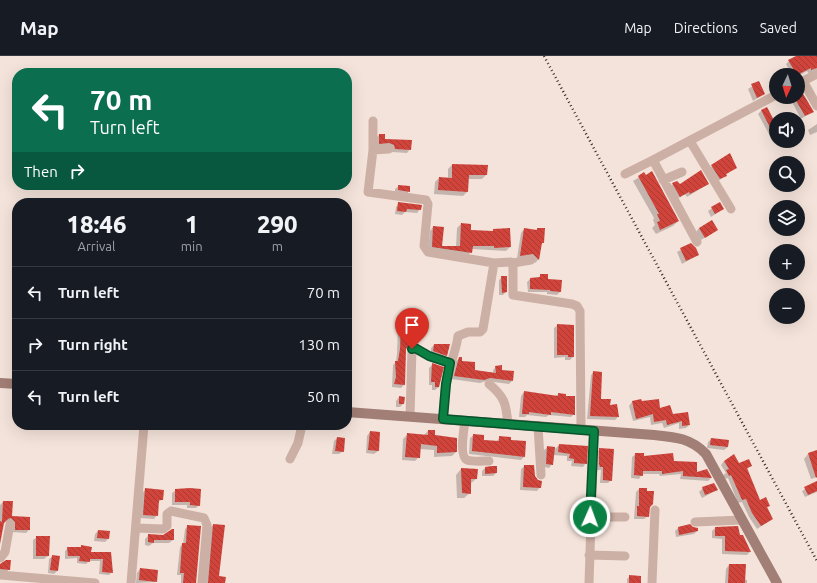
<!DOCTYPE html>
<meta charset="utf-8">
<style>
body{margin:0;font-family:Ubuntu,sans-serif;background:#20242c;color:#f1f3f6;height:100vh;display:flex;flex-direction:column;font-size:15px;white-space:nowrap}
*{box-sizing:border-box;margin:0}
p{font-size:13px;color:#9ea1a6}
.icon{flex:none;width:22px;height:22px;fill:none;stroke:currentColor;stroke-width:2;stroke-linecap:round;stroke-linejoin:round}
.map{position:relative;flex:1;overflow:hidden}
.details{position:absolute;left:12px;top:142px;width:340px;height:232px;display:flex;flex-direction:column;background:#171b24;border-radius:16px;box-shadow:0 4px 16px #0002}
.details>*{flex:none}
.top-card{position:absolute;left:12px;top:12px;width:340px;height:122px;border-radius:16px;box-shadow:0 4px 16px #0002;background:#0b6e4f;color:#fff;overflow:hidden}
.needle{width:26px;rotate:184deg}
.tools{position:absolute;left:769px;top:12px;display:grid;gap:8px}
.tools a{display:grid;place-items:center;width:36px;height:36px;border-radius:50%;background:#171b24;box-shadow:0 4px 16px #0002;font-size:20px}
.pin{position:absolute;display:grid;place-items:center;width:34px;height:34px;color:#fff;margin:-41px -17px;border-radius:50% 50% 50% 0;rotate:-45deg;box-shadow:0 0 4px #0007}
.pin .icon{rotate:45deg}
.me{position:absolute;width:44px;margin:-22px;rotate:2deg;stroke-linejoin:round;filter:drop-shadow(0 0 3px #0008)}
.turn{display:flex;align-items:center;gap:14px;height:84px;padding:0 12px;font-size:18px}
.turn .icon{width:52px;height:52px;stroke-width:2.5}
.turn b{display:block;font-size:28px;line-height:34px}
.then{display:flex;align-items:center;height:38px;padding:0 12px;background:#0003;gap:8px;font-size:15px}
.eta{display:flex;justify-content:space-evenly;align-items:center;height:68px;text-align:center}
.eta b{font-size:24px;font-weight:800;line-height:28px}
ul{padding:0;list-style:none}
li{display:flex;align-items:center;gap:12px;height:52px;padding:0 12px;border-top:1px solid #363941}
li div{flex:1}
li b{display:block;font-size:15px}
li em{font-style:normal}
header{display:flex;align-items:center;gap:24px;box-sizing:border-box;height:56px;padding:0 20px;background:#171b24;border-bottom:1px solid #363941}
header strong{font-size:19px}
nav{display:flex;gap:22px;margin-inline-start:auto;font-size:14px}
.map>svg:first-child{display:block}
.shadow{fill:#0003}
.building{fill:url(#building-back-hatch)}
.lines{fill:none;stroke-linecap:round;stroke-linejoin:round}
.street{stroke:#cdb0a5;stroke-width:9}
.secondary{stroke:#a17e76;stroke-width:10}
.rail{stroke:#382927;stroke-width:2.5;stroke-dasharray:1 3;stroke-linecap:butt}
.route-casing{stroke:#07532c;stroke-width:10}
.route{stroke:#0b8043;stroke-width:7}
</style>
<header>
<strong>Map</strong>
<nav><a>Map</a><a>Directions</a><a>Saved</a></nav>
</header>
<div class="map">
<svg width="817" height="527" viewBox="0 0 817 527">
<defs>
<pattern id="building-back-hatch" width="6" height="6" patternUnits="userSpaceOnUse"><rect width="6" height="6" fill="#d0443c"/><path d="M-1 5l2 2M0 0l6 6M5-1l2 2" fill="none" stroke="#aa3932"/></pattern>
</defs>
<rect width="100%" height="100%" fill="#f4e3da"/>
<path class="shadow" d="M803,0H817V16L808,17L807,15L798,20L792,19L786,8L789,5Z
M759,26L764,38L753,45L748,33Z
M798,39L813,55L801,63L791,44Z
M762,54L776,71V76L770,80L758,58Z
M817,68V76L810,79L808,74Z
M379,79L384,84L410,93L407,97L392,96L376,90V82Z
M452,109L486,119L482,123H468L467,136L463,140L434,138L435,126L439,122L448,123V113Z
M712,110L736,111L717,126L709,113Z
M644,118L678,165L673,170L656,178L652,172L655,169L653,164L654,162L633,125Z
M673,128L679,130L708,128L687,141L685,138L677,143L669,131Z
M399,130L409,135L406,139L395,137V133Z
M399,147L420,153L417,157L405,156L402,159L395,158L396,151Z
M719,147L723,153L711,161L708,155Z
M461,168L470,175L492,176L509,173L510,191L506,195L472,193L468,200L428,194L430,175L433,171L441,191H456L457,172Z
M699,172L717,174L701,184L696,176Z
M524,173L535,175L537,173L543,186L540,189L538,204L535,207L529,201L517,202L521,177Z
M691,188L698,199L682,208L677,196Z
M541,219L547,224L560,236L557,239L547,238V236H528L527,226L530,223L538,222Z
M502,221L506,236L503,239H499V224Z
M401,268L405,292L404,329L401,332L392,331L393,309L396,306L397,297L398,271Z
M558,269L573,301L570,304H565V301L554,302V272Z
M434,289L446,299L443,302L431,298V292Z
M460,302L461,306L474,315L493,317V314L496,311L512,325L509,328L486,325L480,327L451,323L456,305Z
M432,309L439,331L435,334H432V329H429V312Z
M594,316L600,344L609,350L618,361L615,364L587,363L591,319Z
M524,336L556,340L558,338L574,358L571,361L549,359L546,361L527,359L525,361H519L521,340Z
M399,341L403,348L400,351H396V345Z
M640,344L672,359L689,369L686,372L679,373V367L664,372L662,367L651,369L650,361L633,365L629,350L632,346Z
M428,375L456,396L452,400L434,401V394L420,393L419,401L415,405L402,404L403,383L407,379H424Z
M370,376L378,395L374,398L366,397L367,380Z
M474,379L482,385L496,386L500,381L510,385L524,401L521,404L469,398L470,382Z
M337,382L343,395L339,398H332L334,385Z
M711,383L728,391L724,394L707,392L708,386Z
M559,389L586,407L583,411L571,410L572,405H567V400L553,399L552,408L549,412L544,411V394L548,391L554,394Z
M600,393L611,424L608,427H600L601,414H597L596,412L597,396Z
M817,395V421L811,423L804,403L808,398Z
M636,398L673,406L696,418L711,422L708,425L680,423L681,418L660,420L659,418H642L639,423L631,422L632,401Z
M724,405L751,410L747,413L759,445L769,450L766,452L772,463L768,466L757,473L749,461L742,446L738,447L728,422L725,423L723,419L726,417L721,409Z
M525,410L540,431L537,435L520,434L521,413Z
M485,412L496,417L493,420H482V415Z
M461,413L476,423L470,428V437L464,442H457L456,419Z
M817,426V436L805,441L802,435Z
M703,432L717,434L702,442L699,436Z
M639,433L649,451L648,460L644,463H634L636,436Z
M145,434L162,443L158,447L157,459L154,463L140,462L142,437Z
M176,434L199,449L196,452H187V449H172V437Z
M3,446L11,461L29,474L26,477L12,476L11,467L4,465L0,485V449Z
M213,469L218,521L224,527H204L209,473Z
M188,470L195,527H181V519H177L180,491L183,488L185,473Z
M678,472L697,475L694,478L676,481L675,475Z
M715,472L750,496L747,499L722,498V483L712,482V475Z
M98,475L108,483L105,486L94,485L95,478Z
M149,479L173,484L169,487H153L149,490L145,489V483Z
M37,481H48V500L44,503H33V484Z
M81,491L90,497H110L112,516L109,519L99,518L100,505H89L86,508L77,507V502L65,503V495L68,492Z
M53,500L57,515L54,518L48,517L49,503Z
M0,509L9,513L6,517L0,516Z
M729,509L744,524H747V527H725L726,513Z
M140,513L156,526L136,527L137,517Z
M630,520L640,527H627V523Z"/>
<path class="building" d="M796,0H817V12L811,14V12L797,19L788,4Z
M759,25L765,38L757,42L751,28Z
M802,36L814,56L805,60L794,41H798V38Z
M767,51L776,68V83L761,54Z
M379,78H385V83L412,84L411,94L395,93L394,89L389,87L379,88Z
M730,97L737,112L726,118L727,120L720,123L711,109Z
M452,108L488,109L487,119H469L468,136L438,134L439,121L452,122Z
M701,114L709,128L690,138L689,136L680,141L672,127L677,125L680,128Z
M652,115L679,165L660,174L657,166L660,165L657,158H659L638,120L644,116L646,119Z
M398,129L410,130V136L398,134Z
M398,146L422,149L421,154L407,153L406,156L397,155Z
M720,146L724,153L715,158L711,151Z
M712,164L718,174L705,182L699,172Z
M461,167L471,168V174L493,175V173L510,172L511,191L494,192V190H473L472,197L432,191L433,170L444,171L442,190H460Z
M524,172L537,174V172H545L544,187H542L539,204L533,198L520,200Z
M691,187L696,192L699,199L686,205L680,192Z
M540,218H548V223L562,224L561,236L550,235V234L530,233V222L540,221Z
M501,220H507V236L502,237Z
M401,267L411,268L410,288L406,293L405,329L394,328L396,321L395,305H398L400,293Z
M557,268L574,269V301H568V299H557Z
M434,288H450L447,300L433,295Z
M459,301H462V305L475,306V314L496,317L495,310L502,309V314L514,315L513,325L490,322L484,324L454,320Z
M432,307L444,311L439,331H435V326H431Z
M593,315L602,316L601,343H611L610,349L617,348L619,361L590,360Z
M524,335L558,340V337L566,338V340H575V359L551,356V359L529,356V358H522Z
M399,340L405,341L404,348H399Z
M641,343L642,345L659,343L660,352L670,349L673,358L688,356L690,369L682,370V365L667,369L666,364L654,366L653,358L636,363L632,345Z
M428,374H435V379L457,382V396L437,397V390L421,388L420,402L405,401L407,377L428,379Z
M370,375L380,376L379,395L368,394Z
M473,378L484,379V384L499,385V380L511,381V384L526,385L525,401L472,395Z
M337,381L345,382L344,396L335,395Z
M711,382L729,384L728,391L710,389Z
M559,388L588,390L587,408L574,407V403L569,402L570,398L558,396Z
M547,390L555,391L553,409L546,408Z
M599,392L614,393L612,425L603,424V411H600L599,408Z
M817,394V421L816,422L808,397Z
M635,397H644V400L673,397L674,405L697,406V416L707,413L712,422L683,420V415L662,418V415H643V420L634,419Z
M734,398L739,407L749,403L752,410L747,412L760,444L766,441L770,450L767,451L773,463L761,470L752,457L746,443L742,444L731,419L729,420L726,414L729,413L724,405Z
M524,409H534L535,420L538,424L542,425L541,432L523,431Z
M492,410H497V417L485,418V411Z
M461,412L478,413L477,423H471V438L462,437Z
M817,425V435L808,439L804,431Z
M714,427L718,434L705,439L702,431Z
M145,432L164,434L163,444H159L158,460L143,459Z
M190,432L201,433L200,450L190,449V446H175V433Z
M639,432H647V435H654L653,448L650,451L649,461L637,460V450H639Z
M3,445H13L12,460L30,461V474H15V466L11,462L8,463L4,467L0,488V465L2,466Z
M213,468L225,469L219,520L226,521L225,527H208Z
M690,468L693,471L698,472V475L679,479L678,471Z
M187,469L201,470L196,527H183L184,517H180L182,487H186Z
M738,470L740,479H743L751,496L725,495V480H715V471Z
M172,473H174V484H154V487L148,486V478L163,479Z
M98,474L110,475L109,483L97,482Z
M36,480H50L49,500H36Z
M81,489L92,491L91,496H111L113,517L102,516L103,503H90V506L79,505L80,500H68L67,491H81Z
M52,499L60,500L58,515L50,514Z
M6,504H11L10,514L0,513V508Z
M729,508H746L745,527H728Z
M140,512L158,514L157,526L139,524Z
M629,519L641,520V527H629Z"/>
<g class="lines">
<path class="street" d="M803,25L817,50
M799,27L817,18
M373,65V94L368,136L426,144L428,148L424,190L428,196L494,207L511,206L513,210V239L572,248L577,250L580,255L581,373
M690,85L731,153
M373,94L389,93
M625,118L653,104
M663,124L682,116
M697,186L653,104L776,39
M513,207L531,204
M489,328C505,341 506,348 508,368
M410,360L412,293L415,292L429,300L450,307
M443,363C444,351 444,340 446,328C448,311 456,297 458,280L468,276H480L483,273L494,207
M465,365C464,373 459,400 467,404C473,406 483,405 489,405
M538,370L541,419
M290,403L298,387L302,369
M591,461H625
M695,466L742,464
M136,472L163,473L167,470V458L171,455L204,462L207,469L202,527
M589,499L625,500
M0,502L5,496L10,468
M0,519L95,527
M131,527L144,369
M589,527L594,375
M652,527L655,454"/>
<path class="secondary" d="M0,327L17,328
M347,356L654,379C675,381 691,382 706,398L777,527"/>
<path class="rail" d="M544,0L817,505"/>
</g>
<g class="lines">
<defs>
<path id="route" d="M412,293L415,292L429,300L450,307L446,328L443,363L594,375L590,461"/>
</defs>
<use href="#route" class="route-casing"/>
<use href="#route" class="route"/>
</g>
</svg>
<div class="tools">
<a><svg class="needle" viewBox="-14 -14 28 28"><path d="M0-13l5 13h-10z" fill="#e53935"/><path d="M0 13l5-13h-10z" fill="#9ea1a6"/></svg></a>
<a><svg class="icon" aria-label="sound" viewBox="0 0 24 24"><path d="M4 9h4l5-4v14l-5-4H4zM17 9q2 3 0 6"/></svg></a>
<a><svg class="icon" aria-label="search" viewBox="0 0 24 24"><circle cx="10" cy="10" r="6"/><path d="M15 15l6 6"/></svg></a>
<a><svg class="icon" aria-label="layers" viewBox="0 0 24 24"><path d="M12 4l9 5-9 5-9-5zM3 14l9 5 9-5"/></svg></a>
<a>+</a>
<a>−</a>
</div>
<div class="pin" style="left:412px;top:293px;background:#d93025"><svg class="icon" aria-label="arrive" viewBox="0 0 24 24"><path d="M6 21V4h12l-3 4 3 4H6"/></svg></div>
<svg class="me" style="left:590px;top:461px" viewBox="-20 -20 40 40"><circle r="17" fill="#0b8043" stroke="#fff" stroke-width="3"/><path d="M0-11L8 9 0 5-8 9z" fill="#fff"/></svg>
<div class="top-card">
<div class="turn"><svg class="icon" aria-label="left" viewBox="0 0 24 24"><path d="M17 20v-9H6M10 6l-5 5 5 5"/></svg><div><b>70 m</b>Turn left</div></div>
<div class="then">Then<svg class="icon" aria-label="right" viewBox="0 0 24 24"><path d="M7 20v-9h11M14 6l5 5-5 5"/></svg></div>
</div>
<section class="details">
<div class="eta">
<div><b>18:46</b><p>Arrival</p></div>
<div><b>1</b><p>min</p></div>
<div><b>290</b><p>m</p></div>
</div>
<ul>
<li><svg class="icon" aria-label="left" viewBox="0 0 24 24"><path d="M17 20v-9H6M10 6l-5 5 5 5"/></svg><div><b>Turn left</b></div><em>70 m</em></li>
<li><svg class="icon" aria-label="right" viewBox="0 0 24 24"><path d="M7 20v-9h11M14 6l5 5-5 5"/></svg><div><b>Turn right</b></div><em>130 m</em></li>
<li><svg class="icon" aria-label="left" viewBox="0 0 24 24"><path d="M17 20v-9H6M10 6l-5 5 5 5"/></svg><div><b>Turn left</b></div><em>50 m</em></li>
</ul>
</section>
</div>
